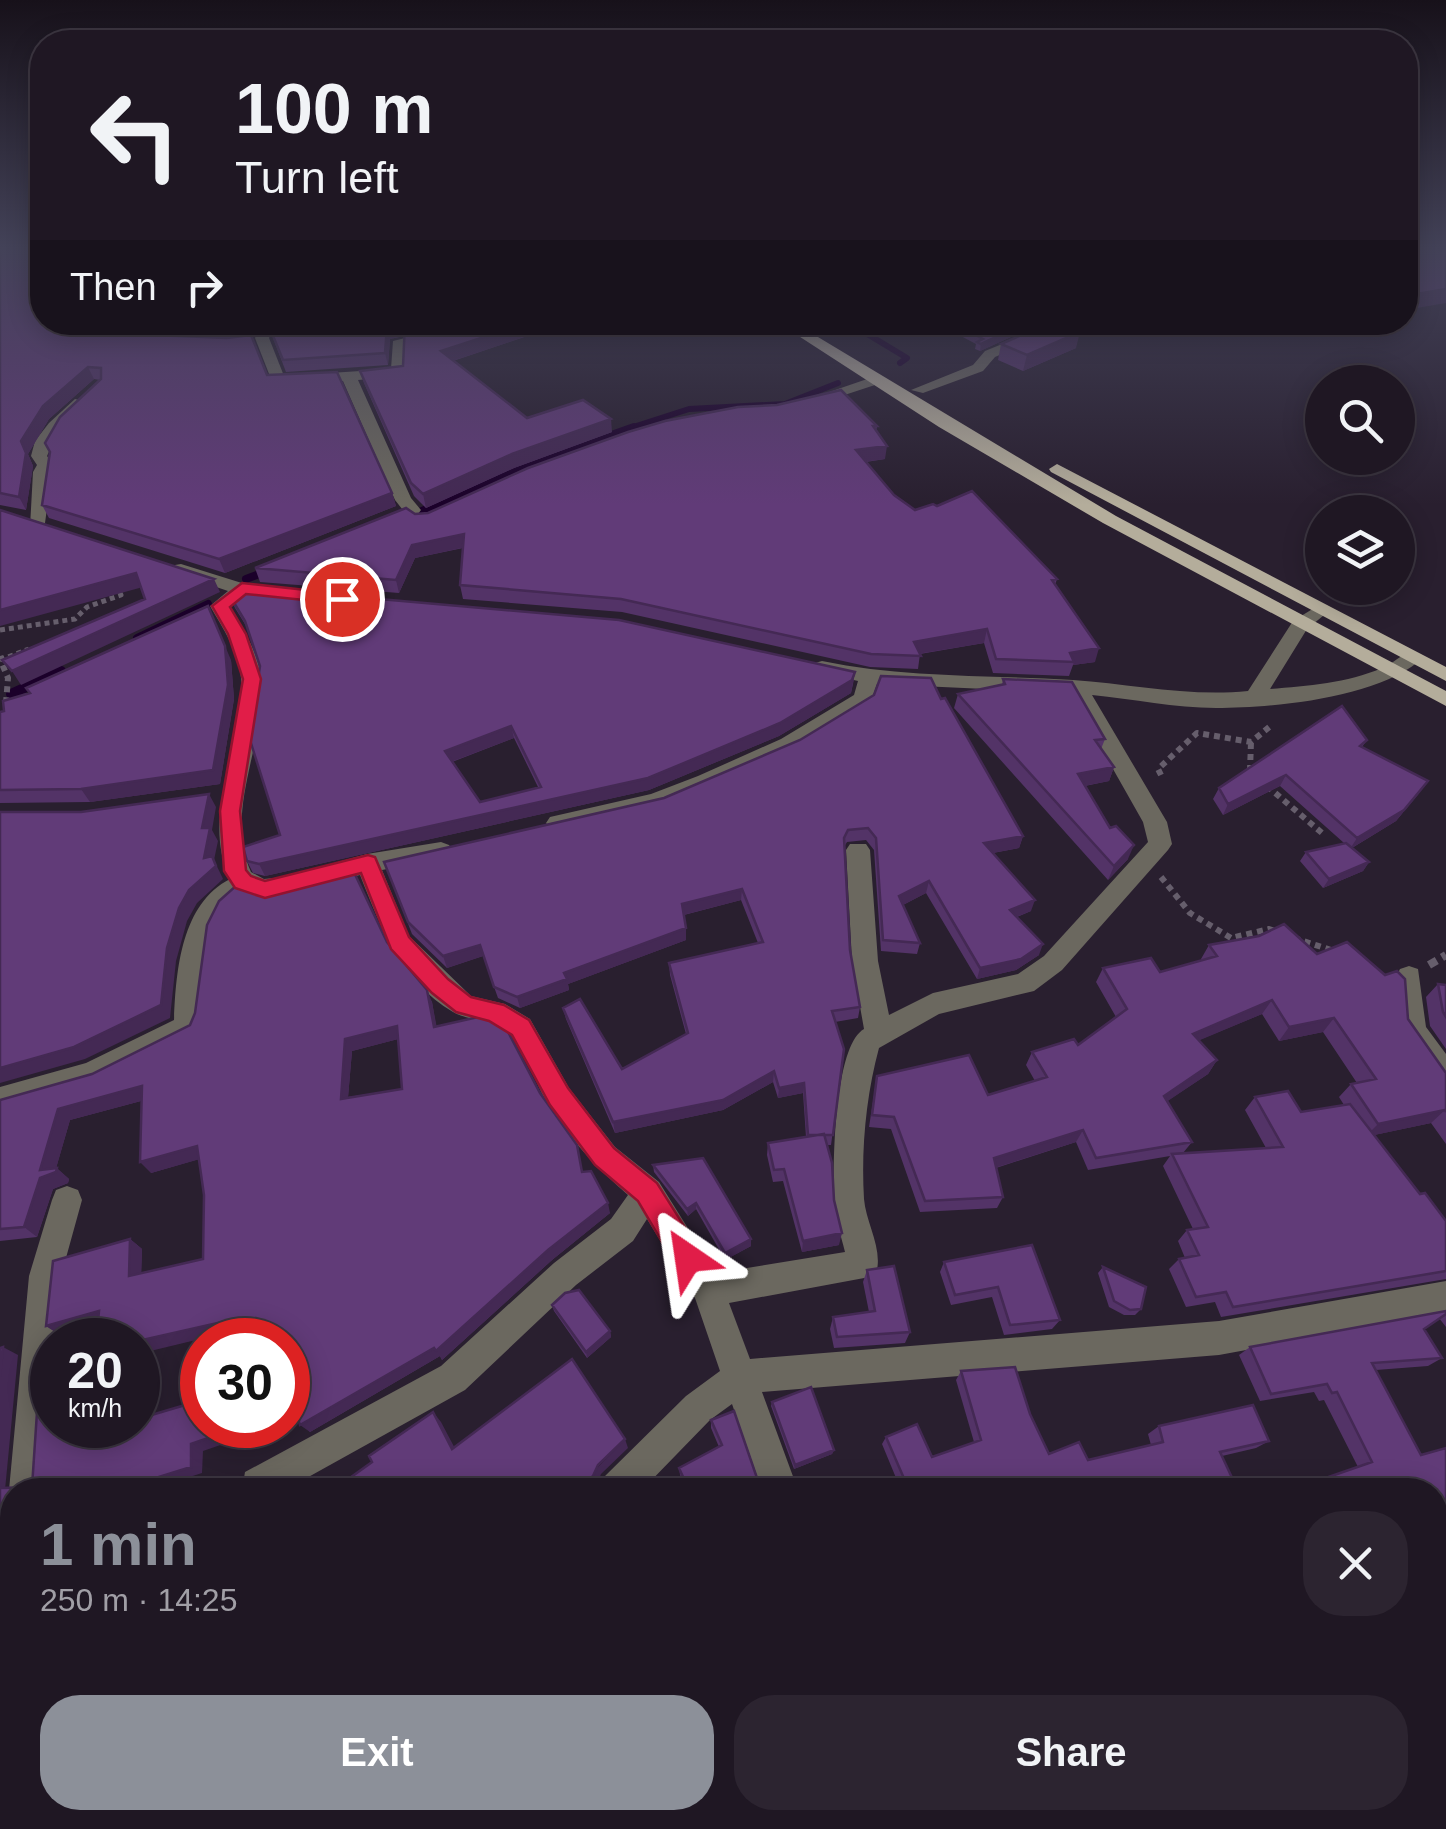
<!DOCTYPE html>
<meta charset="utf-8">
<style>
body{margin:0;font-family:Helvetica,sans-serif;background:#2c2430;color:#f1f3f6;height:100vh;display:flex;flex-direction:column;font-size:38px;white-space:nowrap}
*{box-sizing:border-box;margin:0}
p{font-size:32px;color:#a19fa6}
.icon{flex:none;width:55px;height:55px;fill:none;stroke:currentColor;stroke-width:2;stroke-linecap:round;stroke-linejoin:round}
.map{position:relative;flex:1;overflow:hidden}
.sheet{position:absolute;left:0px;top:1478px;width:1448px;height:352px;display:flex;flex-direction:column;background:#1f1723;border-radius:40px 40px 0 0;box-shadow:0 5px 25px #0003,0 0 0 2px #3c3641}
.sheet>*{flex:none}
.banner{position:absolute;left:30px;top:30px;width:1388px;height:305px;border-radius:40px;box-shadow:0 5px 25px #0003,0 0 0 2px #3c3641;background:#1f1723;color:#f1f3f6;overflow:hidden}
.controls{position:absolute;left:1305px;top:365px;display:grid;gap:20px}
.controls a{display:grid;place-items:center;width:110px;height:110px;border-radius:50%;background:#1f1723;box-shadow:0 5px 25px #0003,0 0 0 2px #3c3641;font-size:50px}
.speed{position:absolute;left:30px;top:1318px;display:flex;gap:20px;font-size:50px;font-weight:700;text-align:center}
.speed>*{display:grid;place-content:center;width:130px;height:130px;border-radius:50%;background:#1f1723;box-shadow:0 5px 25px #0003,0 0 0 2px #3c3641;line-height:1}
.speed small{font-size:25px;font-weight:400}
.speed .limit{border:15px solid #d22;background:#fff;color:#111}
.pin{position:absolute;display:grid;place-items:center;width:85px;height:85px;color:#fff;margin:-42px;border:5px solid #fff;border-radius:50%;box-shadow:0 2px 10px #0007}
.me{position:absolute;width:110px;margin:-55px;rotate:328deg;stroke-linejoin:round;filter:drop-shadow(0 0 8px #0008)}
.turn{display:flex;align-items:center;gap:35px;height:210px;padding:0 40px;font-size:45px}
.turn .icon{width:130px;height:130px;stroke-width:2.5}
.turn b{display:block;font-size:70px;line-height:85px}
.then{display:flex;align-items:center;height:95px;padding:0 40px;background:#0003;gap:20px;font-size:38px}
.round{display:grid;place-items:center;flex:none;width:105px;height:105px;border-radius:40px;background:#2c2430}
.headline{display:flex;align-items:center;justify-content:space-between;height:170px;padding:0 40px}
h1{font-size:60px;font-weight:800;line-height:75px;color:#8c9099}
.button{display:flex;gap:20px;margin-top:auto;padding:20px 40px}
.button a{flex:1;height:115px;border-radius:40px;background:#8c9099;color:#fff;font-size:40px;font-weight:800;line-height:115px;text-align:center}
.button a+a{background:#2c2430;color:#f1f3f6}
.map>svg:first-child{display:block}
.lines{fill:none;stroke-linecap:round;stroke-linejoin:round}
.stream-far2{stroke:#1b002a;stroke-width:6}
.stream-far1{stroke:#1b002a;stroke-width:8}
.stream{stroke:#1b002a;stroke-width:10}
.path-far2{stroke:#665e6c;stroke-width:5;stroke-dasharray:5 4;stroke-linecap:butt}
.path-far1{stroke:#665e6c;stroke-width:6;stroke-dasharray:6 5;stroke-linecap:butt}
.path{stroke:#665e6c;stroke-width:8;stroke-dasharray:9 6;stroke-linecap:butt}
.minor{fill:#6b685f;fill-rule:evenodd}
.primary{fill:#b4ad9b;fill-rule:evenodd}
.wall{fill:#533367;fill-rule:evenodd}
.shaded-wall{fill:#442954}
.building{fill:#613b78;stroke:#442954;stroke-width:2.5;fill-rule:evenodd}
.route{fill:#e11d48;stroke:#92132f;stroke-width:2.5}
</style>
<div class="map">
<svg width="1446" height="1829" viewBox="0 0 1446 1829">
<rect width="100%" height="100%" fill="#291f2f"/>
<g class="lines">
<path class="stream-far2" d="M859,322V329L907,358L900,363
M627,429L689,409L785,404L838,383"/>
<path class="stream-far1" d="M409,517L507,472L634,427
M246,579L270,570
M137,638L208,604"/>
<path class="stream" d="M11,694L61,671"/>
<path class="path-far2" d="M0,630L75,619L87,607L121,595L117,588
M0,660L29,649"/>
<path class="path-far1" d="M4,658L0,659L8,678L6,703
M1250,771L1251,742
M1161,775L1158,769L1197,733L1251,742L1273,724
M1267,786L1322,833
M1161,877L1190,913L1231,938L1269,929L1277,932
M1294,938L1334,951"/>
<path class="path" d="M1429,965L1446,955"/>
<path class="minor" d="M139,322H153L146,335L169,340L162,344L132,342Z
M262,322H276L269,338L284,376L391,369L393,341L405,338L403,376L358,380L411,498L421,510L418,514H406L395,500L343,381L273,384L255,338Z
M1056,322H1075L995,357L983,371L923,393L911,390L973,365L985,351Z
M873,377L880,381L878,384L811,406L803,401Z
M75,399L88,402L59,429L47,456L53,465L45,523L30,527L33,472L37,465L31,456L35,441L49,423Z
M181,564L245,584L280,589L282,593L273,599L246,595L230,607C243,629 259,653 261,679C267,742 223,810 251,872L264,879L283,877L367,854L441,842L449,845L453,851L449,857L382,870L409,936L471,996L505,1004L530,1019L569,1088L615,1147L659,1182L716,1273L845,1252C841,1235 834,1216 834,1198C833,1164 834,1046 864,1029L852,961L846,850L850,844H866L870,850L878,961L889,1015L933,993L1018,974L1044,956L1148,842L1143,822L1070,693L877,684L870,704L797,749L714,788L655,809L558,831L550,829L546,823L550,817L651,794L698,776L781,739L854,695L858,681L815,671V663L822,661C904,678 989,675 1073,680C1131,684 1189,697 1248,691L1293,621L1319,605L1329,611L1307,629L1270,689C1308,686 1347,683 1382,668C1396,663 1402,650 1418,654V662C1373,698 1274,708 1216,708C1175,708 1133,699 1092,695L1167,822L1172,844L1168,850L1062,970L1034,991L939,1014L879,1048C866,1096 861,1149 864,1199C866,1224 885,1252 875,1276L729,1303L750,1359L1219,1321L1446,1281V1313L1219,1355L762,1392L798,1490H762L732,1404L710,1420L642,1490H599L604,1477L686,1396L720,1371L695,1298L647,1219L633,1241L576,1285L465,1390L285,1490H242L245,1472L441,1366L554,1263L611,1219L628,1195C597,1168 568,1138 547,1103C535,1082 526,1051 510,1035C494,1019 471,1022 453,1012C401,981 381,928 360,875C326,883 281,907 247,892C210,912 205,956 202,995C201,1009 203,1022 197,1034L102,1082L0,1113V1087L86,1063L174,1020C176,971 181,904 230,879C199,812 246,746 241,678C239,653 223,628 210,606L228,591L175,573V565Z
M1409,966L1418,969L1426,1027L1446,1054V1088L1436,1085L1399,1030L1396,977L1400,969Z
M67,1186L78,1190L82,1200L61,1276L56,1340H52L45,1490H12V1499L9,1490L29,1276L52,1200L56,1190Z
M12,1594V1647L0,1652V1599Z
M283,1818H331L327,1829H279Z
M903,1818H945L949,1829H907Z"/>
<path class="primary" d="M777,322H793L1116,516L1446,691V706L1103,523L939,427Z
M1057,464L1446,667V681L1051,472L1049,469Z"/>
</g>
<path class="wall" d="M0,249L42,322H136L129,333L267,375L392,493L396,506L225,573L49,518L42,505L100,380L94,379L49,419L28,454L33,466L26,510L0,505Z
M149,322H258L254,332L231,335L152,332Z
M270,322H569L453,361L527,418L612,432L514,468L426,508L414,496L364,383L360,371L403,366L404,336L390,339L388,365L286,372L273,338L269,326Z
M941,322H1032L1031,328L980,351L975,349L976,344L940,325Z
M1001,344L1076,348L1023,371L998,360Z
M877,426L876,432L885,459L866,462L894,495L915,510L1057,579L1055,585L1095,662L1073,665L1069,676L993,673L984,643L920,654L918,669L870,667L622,612L463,599L460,585L463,548L415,558L399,593L260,582L255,568L415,514L428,513Z
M230,596L855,672L853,684L851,693L779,736L649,790L265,876L253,873L247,861L280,835L260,666L248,629L235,608ZM514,738L538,787L480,802L452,762Z
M231,660L234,699L220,784L90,802L0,803V712Z
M1003,679L1105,739L1101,749L1114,767L1109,781L1085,786L1128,859L1108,880L954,708L958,694L1002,685Z
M941,699L1023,836L1019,848L993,853L1031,911L1017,917L1039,955L1016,970L977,979L926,893L903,905L920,943L917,954L881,951L874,850L866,840L847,842L844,847L850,950L860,1007L858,1018L835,1022L844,1049L831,1145H827L839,1245L802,1252L783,1181L773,1182L767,1155L768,1143L806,1137L803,1093L778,1098L773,1082L723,1110L615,1133L566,1019L563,1008L622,1069L686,1034L670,975L669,963L758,943L741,900L684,915L686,940L568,984L569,990L520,1008L498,998L483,956L447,968L412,934L384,862L664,798Z
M1367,740L1362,747L1420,792L1396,821L1352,848L1369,862L1363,871L1323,888L1300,861L1306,852L1344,843L1280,786L1223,815L1213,799L1219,788Z
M387,942L432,1002L436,1026L582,1172L610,1213L552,1260L442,1360L440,1356L310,1432L298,1418L288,1422V1340L224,1333L138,1353L97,1324L60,1335L46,1326L130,1239L142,1249L141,1273L203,1259L204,1195L199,1159L151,1173L141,1101L70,1120L56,1168L69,1179L68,1183L53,1189L37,1237L0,1241V1100L92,1074ZM398,1039L402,1089L348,1097L352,1051Z
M1209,945L1317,954L1408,1019L1446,1073V1144L1431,1123L1374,1135L1420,1194L1446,1221V1279L1221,1317L1215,1302L1186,1307L1169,1269L1179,1259L1185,1258L1178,1241L1187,1230L1193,1229L1163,1166L1170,1156L1088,1170L1076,1142L996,1168L1003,1197L997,1208L920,1212L891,1129L869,1127L877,1076L988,1095L1035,1081L1026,1065L1032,1052L1078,1045L1116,1017L1096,982L1103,968L1160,972L1202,961L1201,959ZM1262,1014L1279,1041L1323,1032L1357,1083L1351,1084L1339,1097L1344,1105L1301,1112L1255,1097L1245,1110L1266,1148L1183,1153L1192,1142L1167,1101L1208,1074L1217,1060L1199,1040Z
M1438,984L1446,985V1049L1430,1026L1426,997Z
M653,1165L751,1239V1246L725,1260L696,1209L688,1216L654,1172Z
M1032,1245L1060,1320L1052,1329L1004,1335L992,1297L951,1305L940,1272L944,1262Z
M1103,1267L1141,1309L1135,1315H1124L1109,1307L1098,1273Z
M867,1270L910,1332L905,1343L834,1348L830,1329L833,1317L869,1312L863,1282Z
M552,1305L610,1331L611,1337L587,1358L554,1311Z
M1446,1314V1327L1439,1318L1424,1329L1442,1358L1428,1366L1376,1370L1435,1490H1302L1301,1488L1314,1482L1358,1467L1324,1400L1319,1401L1314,1392L1260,1401L1239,1355L1250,1347Z
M961,1371L1030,1414L1049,1454L1088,1460L1151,1445L1148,1434L1159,1426L1269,1441L1256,1448L1222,1456L1234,1482L1219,1490H901L882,1444L886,1437L932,1457L974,1442L956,1380Z
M772,1402L834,1450L832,1454L794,1469L771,1406Z
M711,1420L759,1484L768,1490H687L680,1475L679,1468L719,1447L711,1428Z
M1446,1605V1720L1435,1722V1610Z
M1446,1785V1829H1432L1426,1818H1435V1789Z
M948,1818H973L958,1828L952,1827Z
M1021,1818H1079L1085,1829H1026Z
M1169,1818H1273L1278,1829H1174Z"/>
<path class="shaded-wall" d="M1446,289V303L1405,310V296Z
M123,322H136L127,337L122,325Z
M258,322L254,332L231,335L227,323Z
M530,322H569L443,364L441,351Z
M1028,322H1032L1031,328L980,351L981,344Z
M405,323L407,335L390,339L388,365L385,353L387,326Z
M1080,332L1076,348L1023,371L1027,355Z
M88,367L94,379L49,419L28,454L33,466L26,510L19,497L21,441L43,406Z
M611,419L612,432L514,468L426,508L423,494L512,454Z
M887,446L885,459L855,463L856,450Z
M392,493L396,506L225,573L219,559Z
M464,534L466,547L415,558L399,593L396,580L412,545Z
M136,573L143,587L0,626V610Z
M214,579L220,592L21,685L12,671Z
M208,606L231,660L234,699L220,784L90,802L81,789Z
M987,629L984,643L911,655L914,642Z
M1099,648L1095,662L1073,665L1074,662L1070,653Z
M855,672L851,693L779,736L649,790L265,876L259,864L648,778Z
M511,726L514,738L448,763L445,751Z
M1114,767L1109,781L1073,788L1078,774Z
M1286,775L1280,786L1223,815L1228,804Z
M1428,781L1396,821L1350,849L1357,838Z
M209,794L216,807L212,830L218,841L214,860L223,879L197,903L187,921L176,961L170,1018L85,1059L0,1083V1068L167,948L179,908L204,858L202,828Z
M1023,836L1019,848L981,855L984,843Z
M1134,845L1128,859L1108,880L1114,866Z
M1369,862L1363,871L1323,888L1329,879Z
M929,881L926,893L897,908L899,896Z
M742,889L741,900L683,915L682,904Z
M1035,900L1031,911L1006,921L1010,910Z
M686,928V940L568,984L569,990L520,1008L517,997L564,973Z
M1043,944L1039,955L1016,970L977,979L980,968Z
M480,945L483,956L447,968L443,956Z
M427,990L432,1002L439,1039L434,1027Z
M1272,1000L1262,1014L1193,1043V1034L1202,1029Z
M1334,1018L1323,1032L1279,1041L1289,1027Z
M397,1026L402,1038L352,1051L347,1110L341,1099L345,1039Z
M1217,1060L1208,1074L1156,1109L1164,1096Z
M774,1071L773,1082L723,1110L615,1133L613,1122Z
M804,1083L803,1093L778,1098L779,1088Z
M142,1086L152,1098L70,1120L55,1172L57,1168L69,1179L68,1183L53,1189L37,1237L24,1227L58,1109Z
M1445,1110L1431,1123L1365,1137L1378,1124Z
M1083,1130L1076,1142L988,1170L994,1158Z
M197,1146L207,1157L151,1173L140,1162Z
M608,1203L610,1213L552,1260L442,1360L440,1356L310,1432L300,1425L548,1250Z
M696,1203V1209L688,1216L687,1209Z
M842,1233L839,1245L802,1252L803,1241Z
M130,1239L142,1249L141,1286L129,1276Z
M751,1239V1246L725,1260V1253Z
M99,1311L111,1320L60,1335L46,1326Z
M222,1322L233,1331L138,1354V1341Z
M610,1331L611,1337L587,1358L586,1352Z
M3,1347L18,1355L5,1490L0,1498V1376Z
M295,1409L304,1416L288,1422V1411Z
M433,1412L441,1422L460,1458L452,1449Z
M246,1425H278L203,1451L202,1473L149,1490H117L191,1444Z
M625,1439L628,1448L601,1474L597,1485L590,1490H576Z
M834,1450L832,1454L794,1469L795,1465Z
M186,1478L202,1487V1490H186Z
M1234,1482L1219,1490H1204Z
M12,1523V1573L9,1591L0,1597V1546L4,1526Z
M12,1709V1783L1,1829H0V1758Z
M46,1818H64L65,1829H47Z
M199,1818H213L215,1829H201Z
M265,1818H271L262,1826L254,1827Z
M523,1818H531L537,1829H529Z"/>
<path class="building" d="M0,249H42V322H123L122,325L130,334L227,338L251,335L267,375L337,372L392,493L219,559L42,505L50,452L45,443L60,417L101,379V368L88,367L43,406L21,441L26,453L19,497L0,493Z
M1405,249H1438L1446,252V289L1405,296Z
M270,322H530L441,351L527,418L583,400L611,419L512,454L423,494L411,483L360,371L403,366L405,323L387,326L385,353L283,360L269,326Z
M951,322H1028L981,344L977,342L983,339Z
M1051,322H1057L1080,332L1027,355L1001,344Z
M841,390L877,426H873L887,446L856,450L894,495L915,510L933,504L937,506L972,491L1057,579L1052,580L1099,648L1070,653L1074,662L996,659L987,629L914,642L921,656L871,654L621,599L460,585L464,534L412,545L396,580L255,568L406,508L415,514L428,513L528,468L628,432L665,421L738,407L777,405Z
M0,510L214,579L12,671L2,660L145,599L136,573L0,610Z
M242,587L619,620L855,672L852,680L780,723L648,778L259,864L247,861L243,847L280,835L249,737L260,666L245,621L230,596ZM511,726L541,787L480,802L445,751Z
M208,606L225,646L228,685L213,770L81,789L0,790V712L4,711L3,701L30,693L26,688Z
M881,676L931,678L941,699L945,698L1023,836L984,843L1035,900L1010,910L1043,944L1021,959L980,968L929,881L899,896L920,943L883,940L876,838L868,828L848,830L844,838L850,950L860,1007L832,1011L844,1049L833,1135H808L804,1083L779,1088L774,1071L723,1100L613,1122L563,1008L580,999L622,1069L688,1033L669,963L763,942L742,889L682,904L686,928L564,973L567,979L517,997L494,987L480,945L443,956L408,922L384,862L664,798L800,740L874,695Z
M1003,679L1072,682L1105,739L1095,740L1114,767L1078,774L1110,828L1116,826L1134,845L1114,866L958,694L1005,684Z
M1342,706L1367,740L1360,746L1428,781L1404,810L1357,838L1286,775L1228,804L1219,788Z
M209,794L202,828H210L204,858L212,856L216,866L189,890L179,908L167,948L161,1005L74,1047L0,1068V812H81Z
M1346,843L1369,862L1329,879L1306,852Z
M352,868L387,942L427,990L434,1027L487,1015L505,1026L540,1093L577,1145L582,1172L591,1171L608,1203L548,1250L436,1351L434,1348L300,1425L295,1409L288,1411V1340H225L222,1322L138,1341V1340H96L99,1311L46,1326L53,1261L130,1239L129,1276L203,1259L204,1195L197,1146L140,1162L142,1086L58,1109L40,1170L57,1168L56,1172L40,1178L24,1227L0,1229V1100L92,1074L190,1025L195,1013L207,925L219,901L238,884L259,888ZM397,1026L402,1089L341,1099L345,1039Z
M1284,924L1317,954L1347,942L1385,975L1397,971L1405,979L1408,1019L1446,1073V1112L1445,1110L1378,1124L1351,1084L1376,1079L1334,1018L1289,1027L1272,1000L1193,1034L1217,1060L1164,1096L1192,1142L1096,1158L1083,1130L994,1158L1003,1197L925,1201L894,1117L872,1115L877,1076L969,1055L988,1095L1047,1077L1032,1052L1074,1039L1078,1045L1127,1009L1103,968L1151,958L1160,972L1217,956L1209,945L1259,936Z
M1438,984L1446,985V1017L1443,1012Z
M1288,1091L1301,1112L1350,1104L1420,1194L1425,1193L1446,1221V1271L1233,1307L1226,1292L1196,1297L1179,1259L1199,1255L1187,1230L1208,1227L1172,1154L1283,1147L1255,1097Z
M824,1134L832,1163L834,1200L842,1233L803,1241L784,1169L774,1170L768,1143Z
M703,1158L751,1239L725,1253L696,1203L687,1209L653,1165Z
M1032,1245L1060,1320L1010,1325L998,1287L955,1295L944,1262Z
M894,1266L910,1332L837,1337L833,1317L875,1311L867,1270Z
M1103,1267L1146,1287L1141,1309L1130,1310L1114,1301Z
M579,1290L610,1331L586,1352L552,1305L565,1293Z
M1446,1311V1314L1424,1329L1442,1358L1372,1363L1421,1455L1446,1448V1545L1435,1550V1490H1318L1314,1482L1372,1462L1337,1392L1332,1393L1327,1384L1271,1394L1250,1347Z
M3,1347L0,1376V1348Z
M572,1359L625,1439L598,1465L593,1476L576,1490H333L372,1462L369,1456L433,1412L452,1449Z
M1015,1367L1030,1414L1049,1454L1079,1442L1088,1460L1163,1442L1159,1426L1253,1405L1269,1441L1220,1452L1234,1482L1204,1490H909L886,1437L917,1424L932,1457L981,1440L961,1371Z
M811,1387L834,1450L795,1465L772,1402Z
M202,1400V1425H246L191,1444V1467L117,1490H12V1523L4,1526L0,1546V1488L32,1487L37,1412L52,1406V1425H138V1419Z
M734,1411L759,1484L767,1486L768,1490H689L679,1468L722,1445L711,1420Z
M186,1478V1490H168Z
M1446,1610V1720L1442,1722L1435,1710V1615Z
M12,1692V1709L0,1758V1694Z
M1446,1790V1829H1444L1435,1812V1794Z
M25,1818H46L47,1829H5Z
M198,1818H199L201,1829H179Z
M251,1818H265L254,1827Z
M439,1818H523L529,1829H443Z
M668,1818H685L690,1829H652Z
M741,1818H782L760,1829H744Z
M953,1818H973L958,1828Z
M1027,1818H1079L1085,1829H1033Z
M1182,1818H1273L1278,1829H1186Z"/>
<linearGradient id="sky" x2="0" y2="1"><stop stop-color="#17111a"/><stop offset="0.49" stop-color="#434258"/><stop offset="1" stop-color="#434258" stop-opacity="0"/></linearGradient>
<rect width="1446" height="505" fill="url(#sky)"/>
<path class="route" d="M242,583L342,594L350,599L342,604L246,594L230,607L246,634L261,679L240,811L246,870L251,876L265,881L368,855L375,857L409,937L448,979L471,997L504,1005L529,1020L568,1088L614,1148L657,1183L698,1248L702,1258L698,1269L688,1273L678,1269L638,1201L595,1165L550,1105L512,1035L489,1021L456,1012L432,993L391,949L361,873L265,898L235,888L224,871L220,811L243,679L228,634L212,606Z"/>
</svg>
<div class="controls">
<a><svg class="icon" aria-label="search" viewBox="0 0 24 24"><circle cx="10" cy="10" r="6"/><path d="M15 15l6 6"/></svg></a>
<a><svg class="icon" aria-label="layers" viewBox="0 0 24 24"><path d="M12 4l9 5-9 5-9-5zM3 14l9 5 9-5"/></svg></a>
</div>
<div class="speed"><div>20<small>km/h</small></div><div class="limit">30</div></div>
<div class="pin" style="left:342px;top:599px;background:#d93025"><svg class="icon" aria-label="arrive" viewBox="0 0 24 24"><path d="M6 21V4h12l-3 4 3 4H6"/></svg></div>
<svg class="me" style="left:688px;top:1258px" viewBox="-20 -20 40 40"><path d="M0-17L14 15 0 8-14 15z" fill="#e11d48" stroke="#fff" stroke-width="4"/></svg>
<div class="banner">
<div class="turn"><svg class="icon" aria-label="left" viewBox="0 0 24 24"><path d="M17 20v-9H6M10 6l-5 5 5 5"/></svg><div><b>100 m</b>Turn left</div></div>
<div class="then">Then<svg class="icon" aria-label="right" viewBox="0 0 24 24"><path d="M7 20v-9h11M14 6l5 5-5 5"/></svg></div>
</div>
<section class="sheet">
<div class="headline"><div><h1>1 min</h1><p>250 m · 14:25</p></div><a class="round"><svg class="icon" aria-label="close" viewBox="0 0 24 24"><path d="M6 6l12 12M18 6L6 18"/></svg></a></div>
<div class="button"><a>Exit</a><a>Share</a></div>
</section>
</div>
